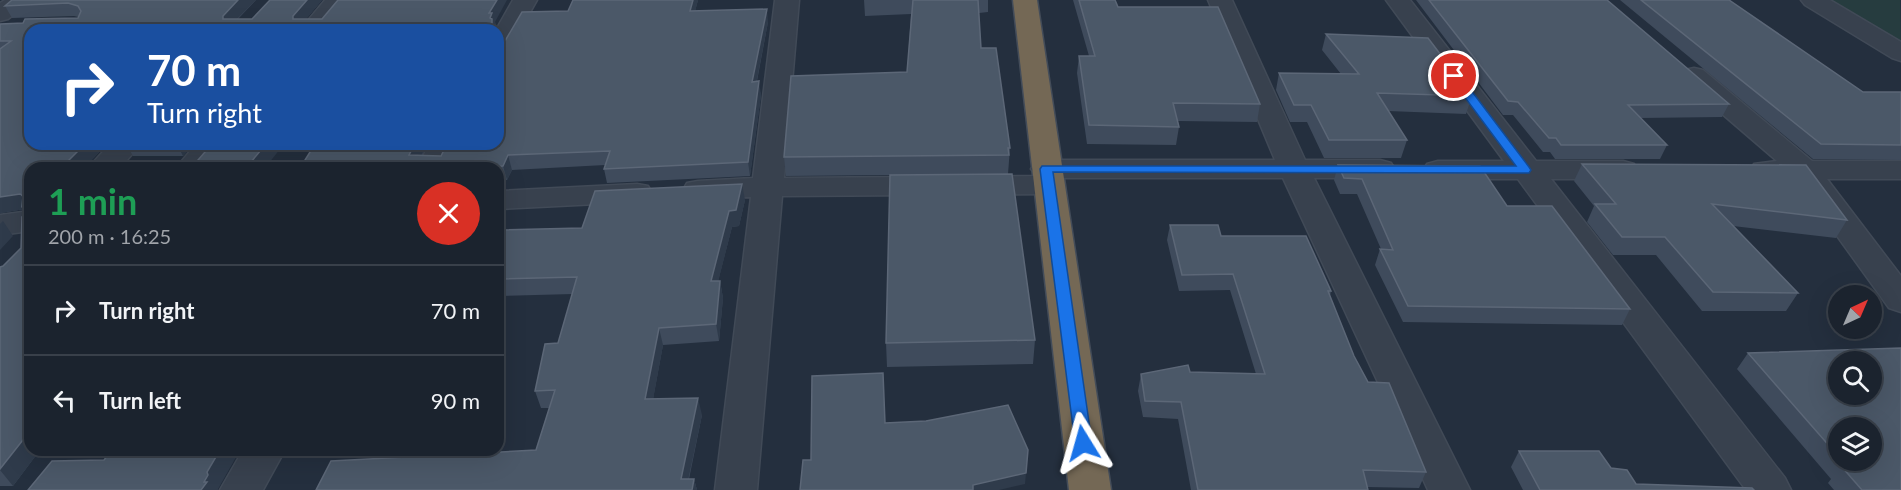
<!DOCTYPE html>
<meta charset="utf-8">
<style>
body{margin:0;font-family:Lato,sans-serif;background:#242b36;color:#f1f3f6;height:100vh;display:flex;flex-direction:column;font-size:22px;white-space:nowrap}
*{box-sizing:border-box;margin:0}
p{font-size:20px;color:#a0a4aa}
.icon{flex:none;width:33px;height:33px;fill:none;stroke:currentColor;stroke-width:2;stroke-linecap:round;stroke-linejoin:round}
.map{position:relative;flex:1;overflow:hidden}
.sheet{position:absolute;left:24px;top:162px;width:480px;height:294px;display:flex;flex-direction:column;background:#1b232e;border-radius:18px;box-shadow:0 6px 24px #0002,0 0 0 2px #39404a}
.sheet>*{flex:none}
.top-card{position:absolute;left:24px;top:24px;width:480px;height:126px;border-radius:18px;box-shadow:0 6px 24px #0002,0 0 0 2px #39404a;background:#1a4fa0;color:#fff;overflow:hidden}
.needle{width:39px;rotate:44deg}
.controls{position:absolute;left:1828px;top:285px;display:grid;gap:12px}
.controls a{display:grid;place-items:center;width:54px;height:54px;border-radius:50%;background:#1b232e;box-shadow:0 6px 24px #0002,0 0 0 2px #39404a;font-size:30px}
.pin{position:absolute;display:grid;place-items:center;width:51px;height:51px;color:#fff;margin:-26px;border:3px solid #fff;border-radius:50%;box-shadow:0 2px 6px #0007}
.me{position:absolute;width:66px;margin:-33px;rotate:352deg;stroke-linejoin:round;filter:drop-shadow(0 0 4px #0008)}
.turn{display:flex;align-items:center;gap:21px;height:126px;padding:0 24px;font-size:27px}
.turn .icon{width:78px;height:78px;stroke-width:2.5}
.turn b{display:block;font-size:42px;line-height:51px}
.round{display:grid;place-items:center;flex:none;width:63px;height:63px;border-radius:32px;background:#242b36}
.overview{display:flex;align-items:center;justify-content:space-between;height:102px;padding:0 24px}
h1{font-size:36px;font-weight:700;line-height:45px;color:#1e9e55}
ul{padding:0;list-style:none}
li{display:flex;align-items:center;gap:18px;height:90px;padding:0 24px;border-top:2px solid #39404a}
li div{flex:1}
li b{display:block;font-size:22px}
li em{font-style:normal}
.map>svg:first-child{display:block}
.green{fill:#263c3f}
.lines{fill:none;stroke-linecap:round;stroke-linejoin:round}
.street-casing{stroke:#414a57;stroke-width:3}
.highway-casing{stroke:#434c59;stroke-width:3}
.street{fill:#38414e;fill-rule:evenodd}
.highway{fill:#746855;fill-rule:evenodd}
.wall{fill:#3f4b5c;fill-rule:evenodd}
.shaded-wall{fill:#2f3b4b}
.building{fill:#4b5868;stroke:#5c6777;stroke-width:1.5;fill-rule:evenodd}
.route{fill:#1a73e8;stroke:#114b97;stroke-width:1.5}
</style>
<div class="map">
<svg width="1901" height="490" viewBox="0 0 1901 490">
<rect width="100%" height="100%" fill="#242f3e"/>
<path class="green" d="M1825,0H1900L1901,45Z"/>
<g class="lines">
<defs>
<path id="street" d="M5,0H32L8,19L0,21V3Z
M325,0H350L325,30H300Z
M513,0H537L507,53L498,56V30H496Z
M775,0H799L784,178L1038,176L1031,169L1035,163L1046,160H1275L1208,0H1232L1305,160H1380L1391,163L1395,169L1391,175L1380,178H1314L1470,490H1428L1283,178H1058L1064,185L1060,191L1049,194L782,196L757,490H715L751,197L698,199L687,197L683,190L687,183L698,181L753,178Z
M1386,0H1410L1536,161H1623L1634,164L1638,170L1634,176L1623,179H1551L1785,478L1791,490H1746L1518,179H1438L1427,176L1423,170L1427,164L1438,161H1504Z
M1801,0H1830L1901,42V61L1892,58L1805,5Z
M1694,68L1703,70L1812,161H1901V179H1827L1901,276V312L1889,308L1796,179H1765L1754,176L1750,170L1754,164L1777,161L1685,82L1681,76L1685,70Z
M110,144H141L120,168H88Z
M196,144H226L207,168H176Z
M430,144H458L446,168H416Z
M637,184L648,186L652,193L648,200L637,202L498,209V191Z
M30,211V231L0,235V215Z
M243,450H285L263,490H220Z"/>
<path id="highway" d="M1013,0H1037L1111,490H1069Z"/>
</defs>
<use href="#street" class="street-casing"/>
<use href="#highway" class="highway-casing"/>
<use href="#street" class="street"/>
<use href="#highway" class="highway"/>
</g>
<path class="wall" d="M12,0H256L238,19H252L322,0L306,19L495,22L496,26L495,28L30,144H107L84,168H30V450H40L13,486H0V267L3,266L21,248L29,216L25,209L0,213V24L23,23L78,18V17L74,16L12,18L5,6Z
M573,0H698L695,11L768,22L757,81L761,95L750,176L607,183L604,169L605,165L512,170L507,180L498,181V168H300L315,144H427L422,156H441L505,41L568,11Z
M864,0H988V12L979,13L981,48L1010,148L1008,174L1035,340L1033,364L887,367L886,343L890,175L786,176L784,157L907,72L911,14L865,16Z
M1073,0H1115L1118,7L1260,104L1257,122L1178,121L1179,127L1176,145L1087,144L1077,73L1079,56H1089Z
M1416,0H1607L1729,104L1722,117L1641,118L1667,145L1660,159H1555L1550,152H1543L1513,115H1503Z
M1620,0H1729L1863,92H1901V160L1813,159Z
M1326,34L1472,96L1466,114L1388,111L1407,140L1401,158H1324L1307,122H1290L1276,90L1279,73L1341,74L1322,50Z
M126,144H194L183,156H133Z
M1582,164L1847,220L1836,238L1733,226L1798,293L1786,311H1702L1656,255H1613L1587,222L1594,206L1574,181Z
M1338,165L1507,206L1630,309L1622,325L1403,322L1375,265L1380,249H1381L1357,194H1340L1334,180Z
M745,200L739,226L732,227L718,281H720L723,298L719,341L663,345L653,399L702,415L689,479H694L697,490H316L536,450L549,408H541L535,391L558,343L573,294L498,296V230L582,228Z
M1170,225L1221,236L1331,291L1330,296L1354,356L1368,382L1426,472L1419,488L1367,487L1368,490H1191L1178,419L1143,417L1138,391L1141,374L1190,372L1256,374L1230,290L1179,291L1167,240Z
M1901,348V490H1834L1828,483L1831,479L1737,369L1748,353ZM1839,362H1872V394H1839ZM1839,428H1872V460H1839Z
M1519,451L1611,468L1636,484L1754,490H1523L1511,467Z"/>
<path class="shaded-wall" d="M238,0H256L228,28L223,19V16Z
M307,0H322L298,29L293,19V16Z
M497,0H507L495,22L496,26L495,30H492L489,13Z
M693,0H698L692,24L690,11Z
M767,9L768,22L754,95L752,82Z
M759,81L761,95L750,176L748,162Z
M85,144H107L84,168H61Z
M177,144H194L183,156Z
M266,144H284L265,168H246Z
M415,144H427L415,168L409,155Z
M508,155L512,170L507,180L503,166Z
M742,184L745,200L739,226L732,227L714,298L711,281L729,211Z
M20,194L26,203L30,198V217L25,209L0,213V197Z
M3,221L13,236L0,250V224Z
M720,281L723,298L719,341L716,324Z
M659,328L663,345L650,416L645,399Z
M698,398L702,415L686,490L681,479Z
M30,431V450H40L13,486L0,470V469Z
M220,450H240L218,489V490H201L207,472Z
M1026,473L1025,484L999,490H973V485Z
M694,479L697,490H692Z"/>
<path class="building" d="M12,0H238L223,16V19H252L270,0H307L293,16V19H322L338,0H497L489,13H492L490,18L492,19V30H30V144H85L61,168H30V198L22,206L23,196L20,194L0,197V49L11,41H0V24L23,23L25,19L78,18L81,11L78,6L68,3L5,6Z
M573,0H693L690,11L767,9L752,82L759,81L748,162L604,169L610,151L508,155L503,166L446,168H300L315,144H415L409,155L441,156L447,144H498V44L505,41L522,12L568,11Z
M913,0H978L981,48H996L1010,148H1008L1009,155L784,157L791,76L907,72Z
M1079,0H1115L1118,7H1218L1260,104L1173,103L1179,127L1089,125L1079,56H1095Z
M1429,0H1607L1729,104L1628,105L1667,145H1561L1556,138H1549L1518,102L1508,101Z
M1641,0H1729L1863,92H1901V145L1821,144Z
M1326,34L1428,38L1472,96L1377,93L1407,140H1329L1311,105H1294L1279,73L1359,74Z
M212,144H266L246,168H191Z
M1582,164L1806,165L1847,220L1712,204L1798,293L1713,292L1665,237H1622L1595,204H1616Z
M1338,165L1480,166L1507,206H1552L1630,309L1408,306L1380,249L1393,250L1362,179L1344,178Z
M1012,174L1035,340L886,343L890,175Z
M742,184L736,210L729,211L711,281H720L716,324L659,328L645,399L698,398L681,479H694L692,490H316L331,461L536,450L555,390L535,391L545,344L558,343L577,277L498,279V230L582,228L595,191Z
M30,216V431L0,469V267L3,266L21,248L22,217Z
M1170,225H1218L1221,236H1306L1331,291H1328L1354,356L1368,382L1389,383L1426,472L1363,470L1368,490H1198L1181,402L1145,401L1141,374L1188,365L1190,372L1265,374L1233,274L1182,275Z
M1901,348V490H1862L1841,466H1847L1842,460H1872V428H1839V457L1748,353ZM1839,362H1872V394H1839Z
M883,373L885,423L926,421L1008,405L1028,450L1026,473L973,485V490H800L803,460H811L812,376Z
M112,450H220L207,472L208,475L204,482H207L201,490H28L52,461L104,460Z
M1519,451H1599L1611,468L1627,470L1636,484L1752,488L1754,490H1540Z"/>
<path class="route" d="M1454,72L1458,73L1529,167L1531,170L1529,173L1053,172L1092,443L1089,448L1083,450L1077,448L1075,443L1040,169L1042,166H1516L1449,76Z"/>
</svg>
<div class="controls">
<a><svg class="needle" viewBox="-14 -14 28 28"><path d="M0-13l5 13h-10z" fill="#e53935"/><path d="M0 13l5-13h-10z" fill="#a0a4aa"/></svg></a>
<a><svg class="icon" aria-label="search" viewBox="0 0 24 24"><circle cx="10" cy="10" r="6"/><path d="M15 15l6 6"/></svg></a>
<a><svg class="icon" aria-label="layers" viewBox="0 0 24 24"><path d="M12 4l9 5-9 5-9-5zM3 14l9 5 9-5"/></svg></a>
</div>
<div class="pin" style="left:1454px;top:76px;background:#d93025"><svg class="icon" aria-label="arrive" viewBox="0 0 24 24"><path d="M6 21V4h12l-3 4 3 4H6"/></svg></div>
<svg class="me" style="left:1083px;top:443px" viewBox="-20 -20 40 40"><path d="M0-17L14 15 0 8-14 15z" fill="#1a73e8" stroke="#fff" stroke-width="4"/></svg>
<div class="top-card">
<div class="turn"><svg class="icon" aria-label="right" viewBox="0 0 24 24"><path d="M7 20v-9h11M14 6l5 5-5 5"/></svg><div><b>70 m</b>Turn right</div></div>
</div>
<section class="sheet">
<div class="overview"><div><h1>1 min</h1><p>200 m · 16:25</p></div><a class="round" style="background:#d93025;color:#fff"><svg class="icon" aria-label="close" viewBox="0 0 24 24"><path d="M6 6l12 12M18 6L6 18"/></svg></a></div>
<ul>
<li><svg class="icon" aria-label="right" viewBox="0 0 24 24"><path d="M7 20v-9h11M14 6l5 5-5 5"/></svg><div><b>Turn right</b></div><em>70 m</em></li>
<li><svg class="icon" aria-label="left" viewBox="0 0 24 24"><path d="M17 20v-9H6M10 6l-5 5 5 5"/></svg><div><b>Turn left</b></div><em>90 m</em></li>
</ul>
</section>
</div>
